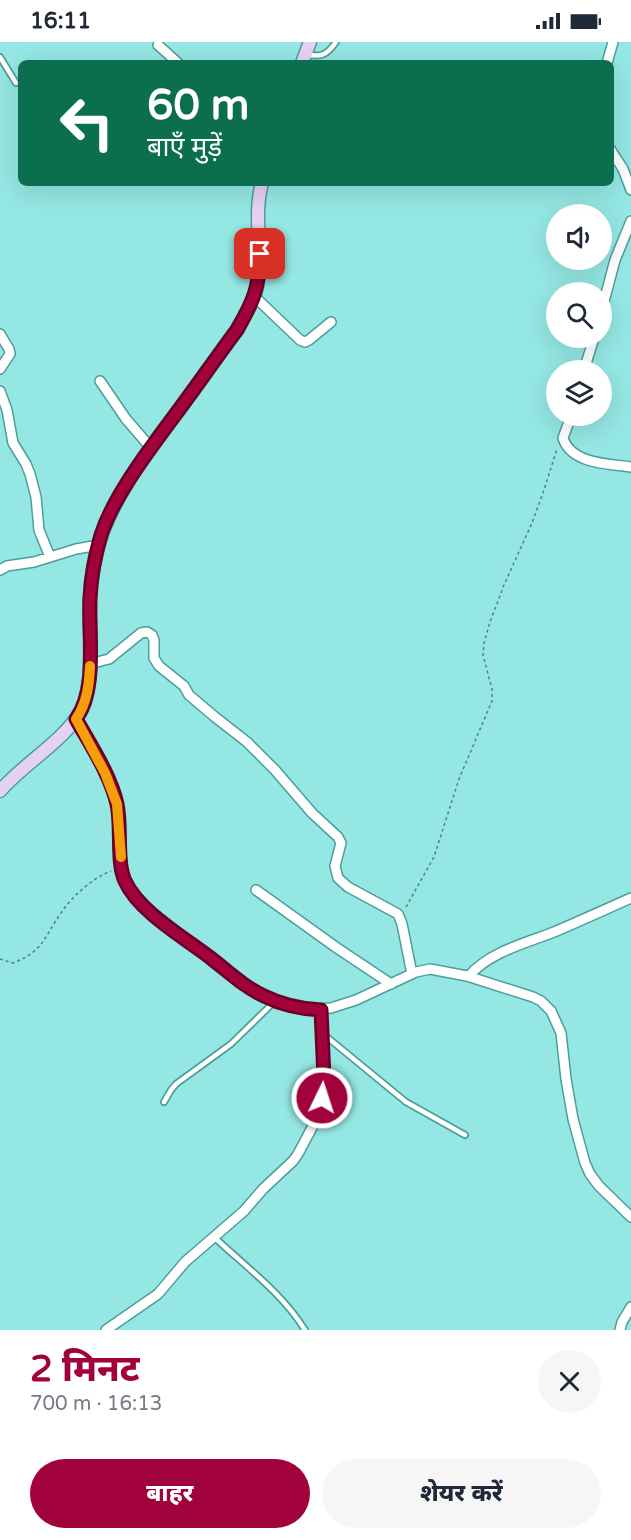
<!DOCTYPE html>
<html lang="hi">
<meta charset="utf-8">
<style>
body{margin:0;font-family:"Varela Round","Noto Sans Devanagari",sans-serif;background:#f6f6f7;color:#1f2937;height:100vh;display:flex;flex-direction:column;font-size:22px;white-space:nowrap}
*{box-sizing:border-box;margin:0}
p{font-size:20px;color:#747a83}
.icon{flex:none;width:33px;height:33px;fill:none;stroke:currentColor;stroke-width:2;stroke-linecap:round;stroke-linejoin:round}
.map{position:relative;height:1288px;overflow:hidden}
.drawer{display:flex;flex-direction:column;background:#fff;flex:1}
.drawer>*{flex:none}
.hud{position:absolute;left:18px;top:18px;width:596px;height:126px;border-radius:9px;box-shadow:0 6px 24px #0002;background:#0b6e4f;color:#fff;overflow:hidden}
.fabs{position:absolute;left:546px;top:162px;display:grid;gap:12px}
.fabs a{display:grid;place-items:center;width:66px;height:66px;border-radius:50%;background:#fff;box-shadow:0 6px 24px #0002;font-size:30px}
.pin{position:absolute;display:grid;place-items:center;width:51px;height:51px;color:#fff;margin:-26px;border-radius:12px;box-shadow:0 3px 9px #0006}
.me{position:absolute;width:66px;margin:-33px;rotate:4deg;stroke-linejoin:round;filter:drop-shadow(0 0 4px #0008)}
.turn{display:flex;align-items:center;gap:21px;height:126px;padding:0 30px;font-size:27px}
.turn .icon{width:78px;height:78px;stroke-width:2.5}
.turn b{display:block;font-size:42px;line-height:51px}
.round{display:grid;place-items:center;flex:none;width:63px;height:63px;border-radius:32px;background:#f6f6f7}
.head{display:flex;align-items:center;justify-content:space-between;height:102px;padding:0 30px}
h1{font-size:36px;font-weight:800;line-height:45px;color:#a1023b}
.cta{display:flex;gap:12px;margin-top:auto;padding:12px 30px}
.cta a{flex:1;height:69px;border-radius:36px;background:#a1023b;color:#fff;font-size:24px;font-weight:800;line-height:69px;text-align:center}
.cta a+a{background:#f6f6f7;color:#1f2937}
.status{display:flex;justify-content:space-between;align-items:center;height:42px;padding:0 30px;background:#fff;direction:ltr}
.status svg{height:16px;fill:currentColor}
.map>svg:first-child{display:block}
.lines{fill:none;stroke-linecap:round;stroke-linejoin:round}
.lane-casing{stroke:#4c9e9b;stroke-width:8}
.street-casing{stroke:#4c9e9b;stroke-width:12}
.secondary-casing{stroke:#4c9e9b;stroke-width:15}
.path{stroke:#4b8583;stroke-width:1.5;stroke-dasharray:3 3;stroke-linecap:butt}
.lane{stroke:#fff;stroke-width:4.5}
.street{stroke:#fff;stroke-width:9}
.secondary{stroke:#e5d1f1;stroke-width:12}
.route-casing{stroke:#690126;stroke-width:15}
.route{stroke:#a1023b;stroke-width:10}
.slow{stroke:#f59e0b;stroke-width:10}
</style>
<div class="status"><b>16:11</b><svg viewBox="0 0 49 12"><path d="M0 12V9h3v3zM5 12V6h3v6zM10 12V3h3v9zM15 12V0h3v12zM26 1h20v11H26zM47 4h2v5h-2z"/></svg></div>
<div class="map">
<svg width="631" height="1288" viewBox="0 0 631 1288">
<rect width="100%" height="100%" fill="#94e7e3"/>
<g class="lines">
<defs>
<path id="lane" d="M305,12C321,16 327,13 336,0
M0,15L16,41
M322,991L406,1060L465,1093
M164,1060L171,1048L176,1042L231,1002L275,959
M214,1195C246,1225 282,1251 305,1288"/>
<path id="street" d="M158,3L178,21
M607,21L613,0
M610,107L623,127L631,148
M254,254L300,298L305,300L309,298L331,280
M602,267L615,218L631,179
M0,292L9,307L10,312L0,327
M584,328L594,296
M100,339L126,377L151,406
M0,349L7,368L13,401L26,422L30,432L36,455L39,488L50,515
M571,374L563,396C571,422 609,422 631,425
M0,528L7,524L34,520L76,507L99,503
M89,622L109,617L141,591L147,590L152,593L154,598V616L159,624L184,644L189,653L215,675L247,700L275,728L312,771L338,795L341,801L335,824L338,836L348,845L398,872L402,882L412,932
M76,677L105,731L117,762L122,826C124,839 130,848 138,859L240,941L264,955L287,964L306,968L331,966L356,958L416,930L430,927L467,934L533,955L541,959L551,969L561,991L566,1037L573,1077L585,1121L590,1132L599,1144L631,1175
M256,848L337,906L391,942
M469,934C489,910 526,901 554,890C580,879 606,867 631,856
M106,1288L158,1252L185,1220L244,1169L263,1147L293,1119L298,1112L316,1078L322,1056L324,1036L321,968
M620,1288L622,1280L631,1265"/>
<path id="secondary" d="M302,21L310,0
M0,749C23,722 64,699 81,669C95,645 89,585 90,556C91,534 95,510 103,489C120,445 150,406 178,369C198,342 217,315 237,287C244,275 252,263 256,249C265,214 252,177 262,141"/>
</defs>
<use href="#lane" class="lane-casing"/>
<use href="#street" class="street-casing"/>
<use href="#secondary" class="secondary-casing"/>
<path class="path" d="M406,865L434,815L459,737L492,659V647L483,613L484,601L490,580L504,543L532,481L543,451L557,407
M0,917L13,921C44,909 44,895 61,871C71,855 94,835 111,829"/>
<use href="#lane" class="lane"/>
<use href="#street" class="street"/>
<use href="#secondary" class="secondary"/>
</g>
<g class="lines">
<defs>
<path id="route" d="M260,212C259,246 254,258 237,288C216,316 196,345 175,373C150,407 114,453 101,493C95,514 91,535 90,556C88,593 98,646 76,677C91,704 110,732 117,762C122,785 116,820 125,839C139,870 185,896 212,917C230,931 243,944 264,954C282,963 301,967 321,968L324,1036L322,1056"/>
</defs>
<use href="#route" class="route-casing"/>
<use href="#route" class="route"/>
<path class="slow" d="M90,624C89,644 87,661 76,677L105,731L117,762L121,815"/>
</g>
</svg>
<div class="fabs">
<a><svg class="icon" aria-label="sound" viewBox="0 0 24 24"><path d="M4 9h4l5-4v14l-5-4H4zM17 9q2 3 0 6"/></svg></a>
<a><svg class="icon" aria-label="search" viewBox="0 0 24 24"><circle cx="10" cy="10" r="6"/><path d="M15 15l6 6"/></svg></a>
<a><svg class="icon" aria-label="layers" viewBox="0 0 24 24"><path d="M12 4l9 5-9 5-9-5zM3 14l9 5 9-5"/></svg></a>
</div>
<div class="pin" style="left:260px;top:212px;background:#d93025"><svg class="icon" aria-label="arrive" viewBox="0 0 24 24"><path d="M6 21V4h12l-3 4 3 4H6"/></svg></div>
<svg class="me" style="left:322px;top:1056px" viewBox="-20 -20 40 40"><circle r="17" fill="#a1023b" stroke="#fff" stroke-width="3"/><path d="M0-11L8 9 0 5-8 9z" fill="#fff"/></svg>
<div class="hud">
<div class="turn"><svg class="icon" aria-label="left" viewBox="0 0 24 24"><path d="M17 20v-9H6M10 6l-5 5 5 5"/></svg><div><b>60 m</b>बाएँ मुड़ें</div></div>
</div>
</div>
<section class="drawer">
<div class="head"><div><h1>2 मिनट</h1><p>700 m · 16:13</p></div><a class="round"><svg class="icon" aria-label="close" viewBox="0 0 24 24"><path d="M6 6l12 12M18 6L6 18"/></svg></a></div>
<div class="cta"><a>बाहर</a><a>शेयर करें</a></div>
</section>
